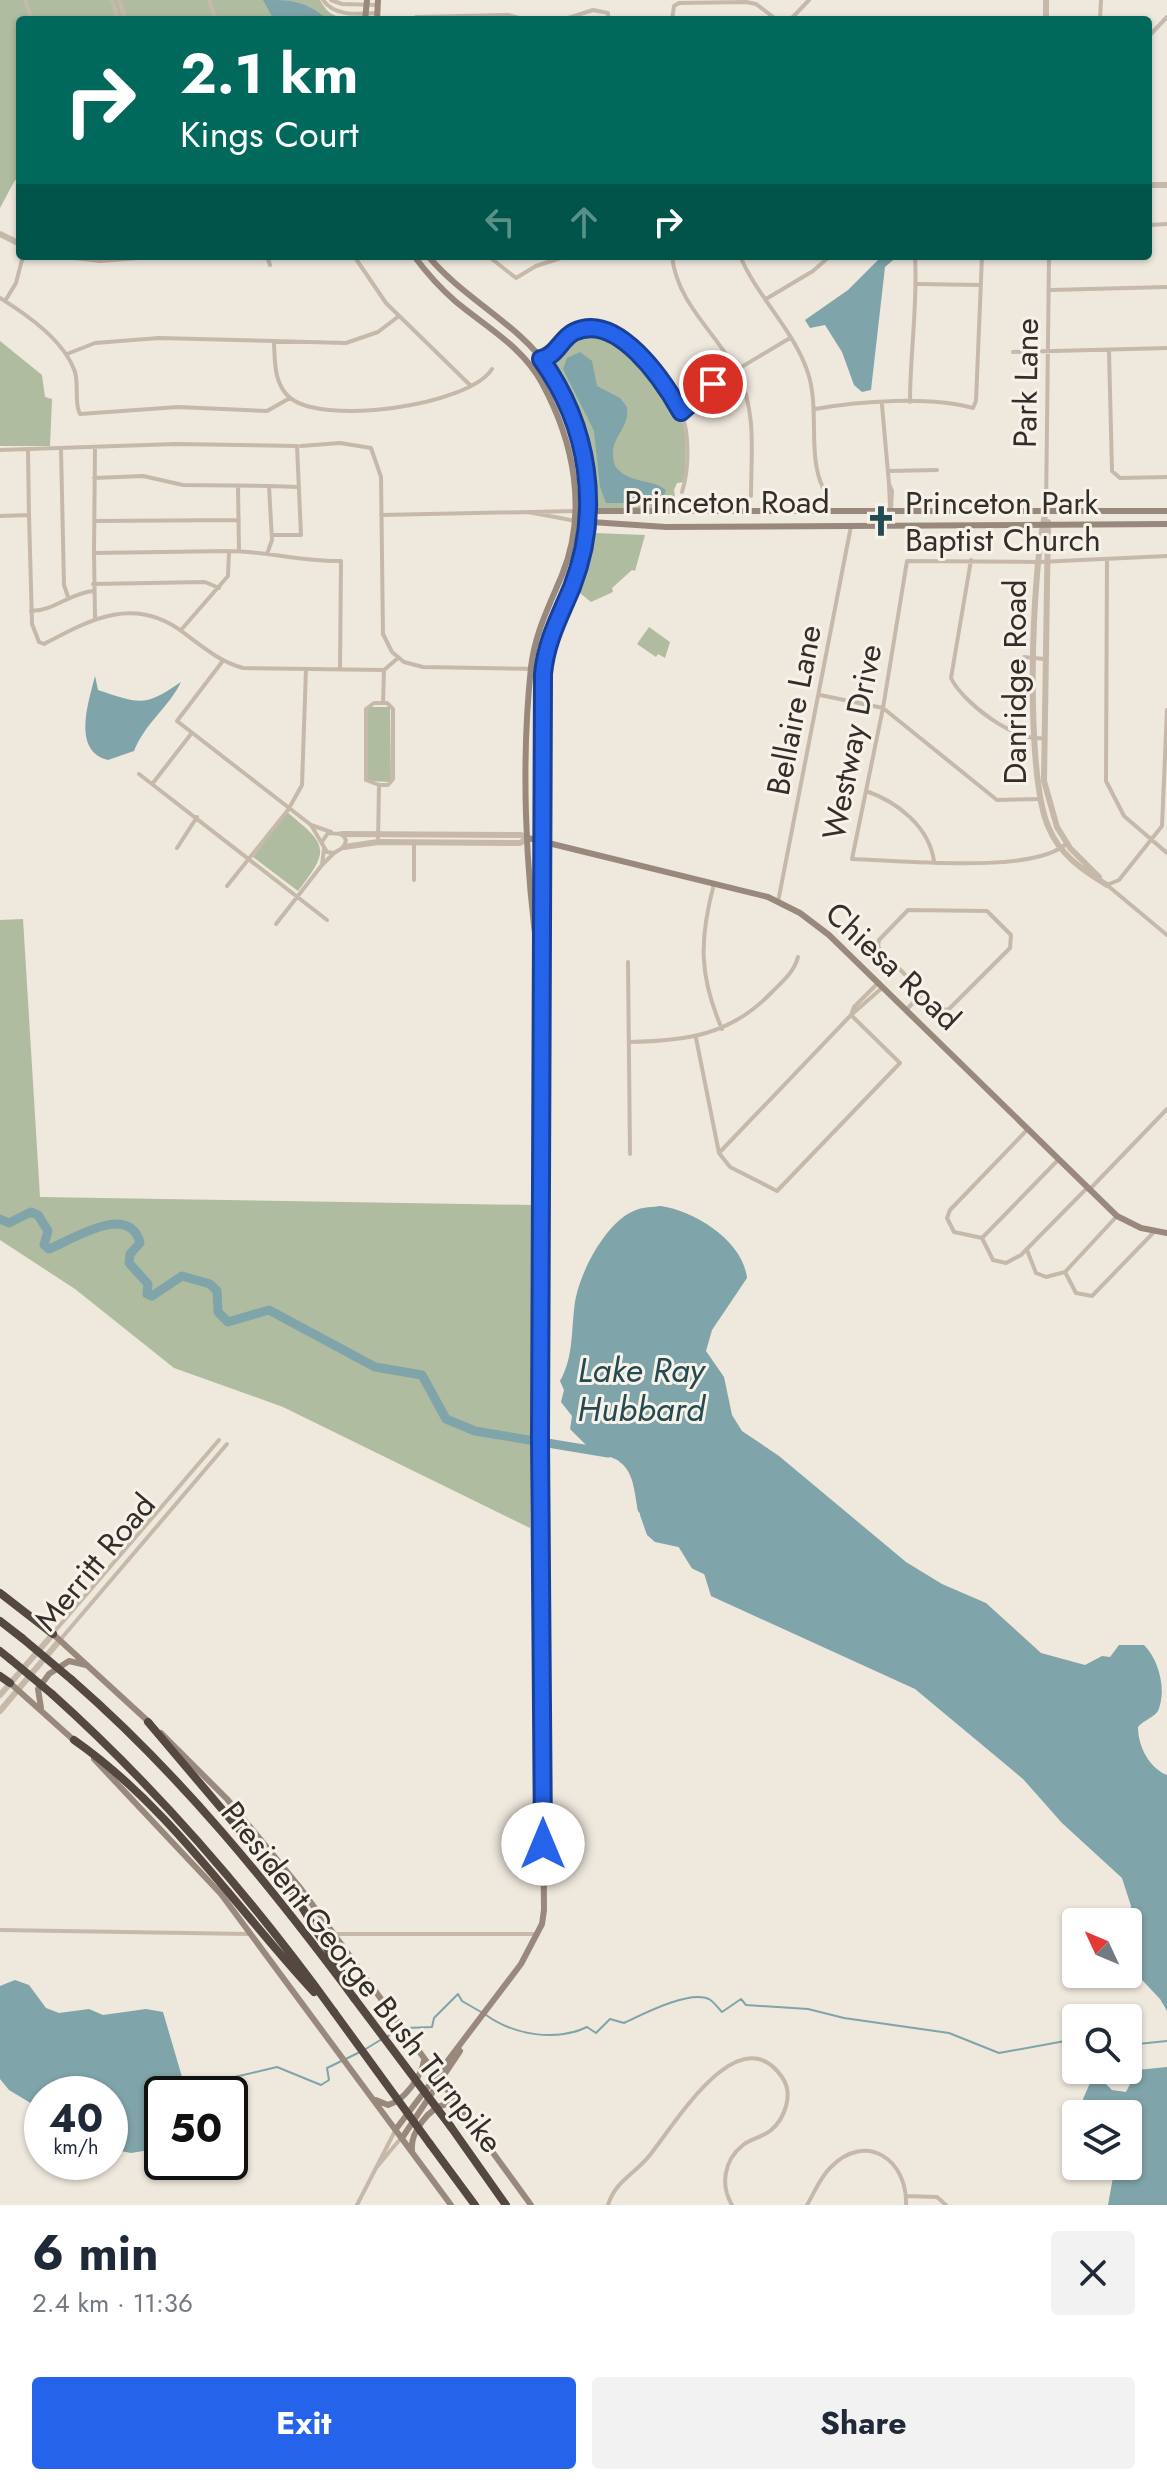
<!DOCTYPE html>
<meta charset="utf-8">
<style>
body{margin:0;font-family:Jost,sans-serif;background:#f2f2f3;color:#1f2937;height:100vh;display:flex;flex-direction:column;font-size:30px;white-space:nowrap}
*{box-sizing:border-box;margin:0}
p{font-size:26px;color:#747a83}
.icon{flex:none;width:44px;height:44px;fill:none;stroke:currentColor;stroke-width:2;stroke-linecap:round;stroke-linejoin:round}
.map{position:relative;height:2205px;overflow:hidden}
.details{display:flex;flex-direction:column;background:#fff;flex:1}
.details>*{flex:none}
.guide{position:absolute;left:16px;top:16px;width:1136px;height:244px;border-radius:8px;box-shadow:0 2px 6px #0004;background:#00695c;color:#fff;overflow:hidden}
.needle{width:52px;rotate:314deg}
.controls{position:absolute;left:1062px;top:1908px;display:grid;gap:16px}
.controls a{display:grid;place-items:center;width:80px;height:80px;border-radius:8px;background:#fff;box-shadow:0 2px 6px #0004;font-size:40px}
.speed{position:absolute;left:24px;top:2076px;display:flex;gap:16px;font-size:40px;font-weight:700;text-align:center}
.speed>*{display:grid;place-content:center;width:104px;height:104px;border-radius:50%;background:#fff;box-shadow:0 2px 6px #0004;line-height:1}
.speed small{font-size:20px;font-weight:400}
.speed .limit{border:4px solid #111;border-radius:12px;background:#fff;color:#111}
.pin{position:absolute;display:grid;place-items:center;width:68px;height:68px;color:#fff;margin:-34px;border:4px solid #fff;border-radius:50%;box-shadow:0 2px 8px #0007}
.me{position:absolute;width:88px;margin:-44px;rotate:0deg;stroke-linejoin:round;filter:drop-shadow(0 0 6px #0008)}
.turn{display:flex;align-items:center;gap:28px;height:168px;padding:0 32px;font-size:36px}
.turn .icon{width:104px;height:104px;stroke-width:2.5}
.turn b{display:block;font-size:56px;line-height:68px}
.lanes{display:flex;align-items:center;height:76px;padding:0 32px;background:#0003;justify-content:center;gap:40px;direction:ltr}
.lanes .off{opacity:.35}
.round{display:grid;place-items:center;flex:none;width:84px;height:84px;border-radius:8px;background:#f2f2f3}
.headline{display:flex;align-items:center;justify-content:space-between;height:136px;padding:0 32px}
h1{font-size:48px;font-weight:700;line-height:60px}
.primary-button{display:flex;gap:16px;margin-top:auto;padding:16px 32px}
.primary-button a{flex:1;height:92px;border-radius:8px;background:#2563eb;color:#fff;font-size:32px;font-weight:700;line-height:92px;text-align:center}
.primary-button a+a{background:#f2f2f3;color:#1f2937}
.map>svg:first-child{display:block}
.green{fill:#b0bc9f}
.water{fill:#7fa4a9}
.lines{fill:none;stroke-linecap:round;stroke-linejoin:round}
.stream{stroke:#7fa4a9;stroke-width:2}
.river{stroke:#7fa4a9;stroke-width:9}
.minor{stroke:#c6b9aa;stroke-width:4}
.tertiary{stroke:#c6b9aa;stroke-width:6}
.secondary{stroke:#99897c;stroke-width:6}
.motorway{stroke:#544841;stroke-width:8}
.motorway-bridge{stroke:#544841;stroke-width:8}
.route-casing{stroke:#184099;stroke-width:20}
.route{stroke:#2563eb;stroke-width:14}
.labels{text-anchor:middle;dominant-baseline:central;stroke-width:6;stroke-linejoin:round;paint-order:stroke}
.street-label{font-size:32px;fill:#342d29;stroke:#f7f2e9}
.poi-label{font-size:32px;fill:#342d29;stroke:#f7f2e9;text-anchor:start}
.water-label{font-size:34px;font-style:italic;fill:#234a51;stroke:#f7f2e9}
</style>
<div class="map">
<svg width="1167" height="2205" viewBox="0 0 1167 2205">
<rect width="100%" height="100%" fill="#efe8dd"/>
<path class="green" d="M0,0H320C335,27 345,10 362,20H20V182L15,180L0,208Z
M591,328L620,335L675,402L686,429L685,482L677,483L674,490L677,510L595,508C585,451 582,411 547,362L572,332Z
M0,341L42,375L45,397L52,399L50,446H0Z
M594,533L645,535L635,571L632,570L612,588L613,592L591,602L575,589Z
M649,627L670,642L665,658L658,654L656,657L637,644Z
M368,707H390L391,782L368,781Z
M287,812C327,845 331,849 298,891L253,857Z
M23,919L40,1197L533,1205L530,1528L283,1407L174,1368L75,1289L0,1240V920Z"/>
<path class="water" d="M263,0C295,0 304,1 329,20H274Z
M882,256H898L885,267L871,390L862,392L854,385L842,352L825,325L810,328L805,320L848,290Z
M580,352L592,361L597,386L620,398L627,407C630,432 606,437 615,466C630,485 648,477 666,490L661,503H606L600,487L594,431L563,369L567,358Z
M95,676L98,690C140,704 145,707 181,682C169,707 145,723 134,751L108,760C71,751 89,701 95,676Z
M661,1206C695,1211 743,1241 747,1278L712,1330L706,1351L724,1377L732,1415L742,1431L779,1456L906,1562L942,1584L986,1603L1041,1653L1085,1665L1102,1656L1110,1657L1119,1645H1144C1159,1660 1167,1690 1158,1711C1153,1718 1144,1720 1138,1727C1138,1746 1149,1768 1167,1775V2011L1160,1999L1128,1965L1131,1906L1122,1878L1062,1823L1023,1779L915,1689L711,1596L703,1570L683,1548L655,1542L647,1535L640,1515L639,1476L634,1467L589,1448L570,1429L572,1416L561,1402L564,1390L560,1381C574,1357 571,1329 575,1302C580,1272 606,1221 636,1210C643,1207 653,1207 661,1206Z
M15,1980L29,1985L46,2008L59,2013L89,2009L103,2015L146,2009L163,2012L187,2094H162V2148L131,2153L110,2149V2094H42V2110L9,2090L0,2079V1986Z
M1167,2067V2205H1108L1115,2166H1128V2114H1091L1083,2099L1090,2083L1099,2077L1112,2090L1126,2092L1137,2070Z"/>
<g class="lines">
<path class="stream" d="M486,2015C514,2035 556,2042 587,2027L596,2033L610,2019L624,2023C643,2014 689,1990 709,1999C714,2002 718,2008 722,2012L741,1999L746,2005L808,2009L844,2018L949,2033L999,2053L1065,2041L1076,2042
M406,2028L432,2027L434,2018L458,1994L462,2001L481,2012
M388,2036L400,2030
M1128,2045L1167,2041
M364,2050L382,2039
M222,2080L277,2067L321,2085L329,2080L327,2068L358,2053"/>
<path class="river" d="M0,1219L9,1223L31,1212L38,1215L48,1231L44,1245L49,1249C74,1239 129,1202 140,1243L130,1254L129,1263L148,1284L147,1294L152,1296L182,1276L210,1284L217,1291L218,1312L228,1322L269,1310L375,1367L422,1375L446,1419L475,1431L608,1453
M622,1458C638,1469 639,1491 642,1509
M682,1544L695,1565L710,1572"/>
<path class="minor" d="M25,0L32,20
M112,0L118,20
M119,0L126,20
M209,0L216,20
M323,0C335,17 358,14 378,13
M331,0L342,4L378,5
M416,20V17L508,15L526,20
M562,20L593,10L608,13V20
M672,20L674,6L679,3L746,2L756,4L777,20
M790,20L809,0
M1100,20L1101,0
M1148,37L1167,17
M1148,225L1167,224
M267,256L270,265
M354,256L386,303L471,386
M488,256L516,278L536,266L567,256
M672,256C677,304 717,333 738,374C757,412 751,455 751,496
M740,256C758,298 794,330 808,373C820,410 807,454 823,488
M918,284L981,285
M1050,290L1167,287
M0,298C27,315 64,340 75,372C79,385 74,404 80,414L178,407L267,411L290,398
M766,299L813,271L830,256
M5,301L16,283L23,256
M572,332C618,319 630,345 656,377C664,388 676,399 681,412C690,434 689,470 682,492
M274,344C275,362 274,382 288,396C319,427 469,406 492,369
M1109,351L1112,471L1120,478L1167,477
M1013,352L1167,348
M67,354L95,343L159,338L346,343L378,332L399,316
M532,367L548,358L572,332L542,350L541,359
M910,402C910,353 918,304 915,256
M882,405L889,484
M815,409C860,401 928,396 973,408L976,401L982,256
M681,412L713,384L790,338
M301,446L340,443L371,448L381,477L383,634L392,652L404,662L423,667L543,669
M95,447L94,553L229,551
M61,449L64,585L68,597
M0,450L176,444L297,446L301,535H272
M888,471L937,470
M94,478L143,476L183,485L269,486L272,540L267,554
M238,486L239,551
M269,486L299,487
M1046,511L1049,256
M528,512L576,521
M29,515L32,624L39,642L44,644C91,619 135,595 184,633C204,648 219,661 243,668L384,670L398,658
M381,515L577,511
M0,516L29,515L28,451
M94,521L239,520
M891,526L889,484L892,491L891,510
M94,553L95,617
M1107,559L1106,781L1124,816L1167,853
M971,560L951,678C963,703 1015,742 1044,738
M93,584L205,582L219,588
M31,611C54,611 70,593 93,591
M181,630L228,576L229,551C267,551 302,562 341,561L340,669
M1024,657L1044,659
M222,662L177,721L311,825
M820,695L883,708L997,800L1041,799
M383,703L384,670
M139,774L327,920
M153,783L191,734
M866,791C898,802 929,827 934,861
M322,842L328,833L342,834L346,840L344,847L334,853L327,852L311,825L331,832
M378,842L379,785H388L393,779V709L387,703H374L366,709V780L379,785
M1067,843C1035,875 898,860 852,859L883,708L907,561L1039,562L1167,556
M177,848L197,817
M324,849L322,865L334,853
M414,880V842
M714,884C699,940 699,976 722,1029
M1107,885L1119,880L1162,826L1167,710
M1107,885L1167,935
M227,886L288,810L302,785L306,669
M778,902L851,526
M276,924L322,865
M628,962L630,1154
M879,982L854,1007L851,1015L883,987
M906,1010L923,993L938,1008L948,1010L1010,948L1011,935L987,911L908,910L879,940L878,947L923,993
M696,1038L719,1153L730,1167L777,1191L900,1063L851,1015L719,1153
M629,1042C687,1041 731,1035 772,992C783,981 794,972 798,957
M1058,1160L982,1238L993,1260L1006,1263L1021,1255L1087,1188
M1089,1190L1167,1109
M982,1238L954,1232L947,1218L950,1210L1027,1130
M1027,1250L1036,1273L1046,1277L1065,1272L1117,1216
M1065,1272L1076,1293L1092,1296L1155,1231
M54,1632L219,1440
M60,1640L227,1444
M0,1930L249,1934
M333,1934H535
M376,2168L401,2138
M906,2196L937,2197L946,2205
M357,2205L396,2129
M608,2205C615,2181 636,2173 650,2155C675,2124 739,2015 782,2077C794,2094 785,2119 770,2131C762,2137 750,2139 743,2145C724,2160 720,2185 732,2205
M807,2205C814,2193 821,2176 831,2167C866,2131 908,2160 906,2205"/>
<path class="tertiary" d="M1046,0V20
M1148,185H1167
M0,234L20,244
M66,256L100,260L151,256
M1046,511C1031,570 1025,773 1048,826C1059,854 1082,870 1107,885
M1048,522L1044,781L1057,827L1070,848L1099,877
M342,834L521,835L528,838
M344,847L378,842L520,843L528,838
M0,1695L53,1634
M0,1711L60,1640"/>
<path class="secondary" d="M365,20L367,0
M377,20L378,0
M414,256C426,272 439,287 455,301C486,327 522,346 542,383C574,442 588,511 562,575C549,606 535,633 531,667C521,761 525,869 539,963
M577,511H1167
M576,521L666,527L1167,524
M528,838L768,897L800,913L829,935L1117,1216L1141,1228L1167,1233
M53,1634L150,1723
M10,1683L77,1743
M41,1708L38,1689L49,1674L69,1661L86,1665
M161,1733L227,1799L301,1889L531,2205
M94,1759L221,1894L451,2205
M376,2100L388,2105C404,2101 422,2076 424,2060
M396,2129L521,1964L542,1924L544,1910L540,1439L543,674C549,627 576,588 586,541C600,471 574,384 520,336C489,308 455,288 428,256
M402,2138L460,2051
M412,2150C410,2133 429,2107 447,2104L460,2109"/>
<path class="motorway" d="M0,1593L53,1634
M0,1621L22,1638
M0,1651L10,1659
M0,1676L10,1683
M72,1680C180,1774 269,1884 354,1998
M52,1694C159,1790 250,1896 334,2012
M148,1722L294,1894L348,1983
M74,1740C170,1807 235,1907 314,1992
M451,2127L506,2205
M430,2144L475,2205"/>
<path class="motorway-bridge" d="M22,1638L72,1680
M10,1659L52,1694
M354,1998L451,2127
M334,2012L430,2144"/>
</g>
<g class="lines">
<defs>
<path id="route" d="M543,1844L540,1439L543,674C546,641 560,616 572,587C602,510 589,426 541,359C556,357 561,338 574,332C617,311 663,380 681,412L713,384"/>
</defs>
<use href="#route" class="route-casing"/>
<use href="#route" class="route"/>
</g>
<defs>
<symbol id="church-bare" viewBox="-9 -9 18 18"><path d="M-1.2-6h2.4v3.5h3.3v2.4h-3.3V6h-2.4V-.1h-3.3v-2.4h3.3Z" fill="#234a51" stroke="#f7f2e9" stroke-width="2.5" paint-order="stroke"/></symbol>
</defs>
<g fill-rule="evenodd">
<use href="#church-bare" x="859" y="499" width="44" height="44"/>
</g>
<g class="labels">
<g class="street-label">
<text transform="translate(1026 383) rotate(-89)">Park Lane</text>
<text x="727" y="502">Princeton Road</text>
<text transform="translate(1015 682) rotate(-90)">Danridge Road</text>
<text transform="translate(794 710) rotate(-79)">Bellaire Lane</text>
<text transform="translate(852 742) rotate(-79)">Westway Drive</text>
<text transform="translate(893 966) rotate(43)">Chiesa Road</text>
<text transform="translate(95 1562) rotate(-50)">Merritt Road</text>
<text transform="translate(362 1977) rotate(52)">President George Bush Turnpike</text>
</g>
<g class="poi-label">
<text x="905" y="503">Princeton Park<tspan x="905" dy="37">Baptist Church</tspan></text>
</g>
<g class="water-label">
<text x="641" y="1370">Lake Ray<tspan x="641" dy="39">Hubbard</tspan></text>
</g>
</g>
</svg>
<div class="controls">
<a><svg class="needle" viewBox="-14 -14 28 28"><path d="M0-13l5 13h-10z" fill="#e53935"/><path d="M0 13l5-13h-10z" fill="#747a83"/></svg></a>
<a><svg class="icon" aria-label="search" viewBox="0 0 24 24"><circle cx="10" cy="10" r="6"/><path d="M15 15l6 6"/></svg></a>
<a><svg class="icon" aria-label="layers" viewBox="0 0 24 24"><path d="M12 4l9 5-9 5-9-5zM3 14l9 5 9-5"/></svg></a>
</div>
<div class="speed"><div>40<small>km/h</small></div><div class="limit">50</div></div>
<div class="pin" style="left:713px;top:384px;background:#d93025"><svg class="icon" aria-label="arrive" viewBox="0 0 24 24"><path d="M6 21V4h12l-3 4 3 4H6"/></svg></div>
<svg class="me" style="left:543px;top:1844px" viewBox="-20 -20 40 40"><circle r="19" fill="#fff"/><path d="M0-13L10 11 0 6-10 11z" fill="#2563eb"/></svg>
<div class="guide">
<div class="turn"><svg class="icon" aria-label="right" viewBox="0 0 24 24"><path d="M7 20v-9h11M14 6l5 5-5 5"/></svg><div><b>2.1 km</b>Kings Court</div></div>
<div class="lanes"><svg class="icon off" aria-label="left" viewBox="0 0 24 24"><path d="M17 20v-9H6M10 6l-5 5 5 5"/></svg><svg class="icon off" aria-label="ahead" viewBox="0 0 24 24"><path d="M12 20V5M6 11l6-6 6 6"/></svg><svg class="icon" aria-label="right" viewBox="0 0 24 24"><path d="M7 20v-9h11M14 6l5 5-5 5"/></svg></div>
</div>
</div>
<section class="details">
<div class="headline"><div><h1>6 min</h1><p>2.4 km · 11:36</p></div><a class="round"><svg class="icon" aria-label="close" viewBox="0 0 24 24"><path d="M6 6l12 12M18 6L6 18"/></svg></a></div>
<div class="primary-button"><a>Exit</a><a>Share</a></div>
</section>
